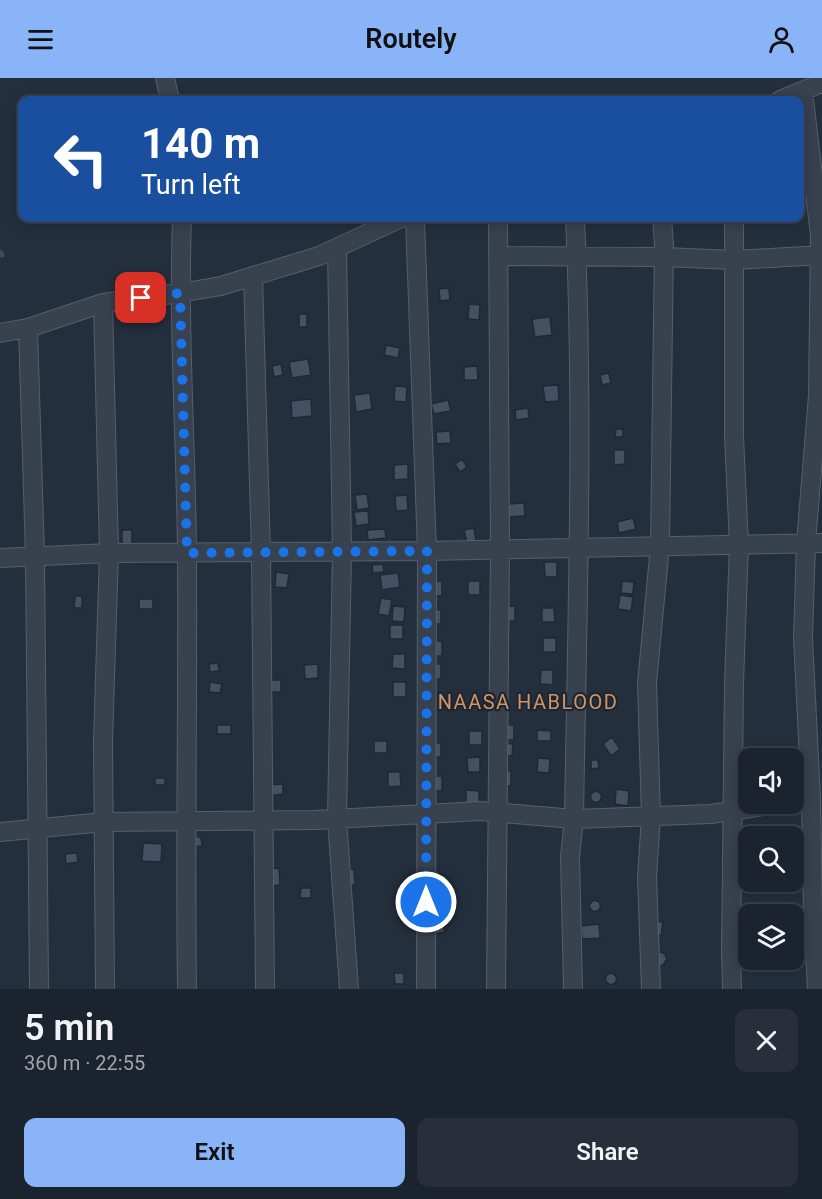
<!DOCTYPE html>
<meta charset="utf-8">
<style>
body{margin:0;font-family:Roboto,sans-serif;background:#282f3a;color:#f1f3f6;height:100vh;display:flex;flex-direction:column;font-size:22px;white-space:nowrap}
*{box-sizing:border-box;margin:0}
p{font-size:20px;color:#a0a4aa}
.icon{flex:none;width:33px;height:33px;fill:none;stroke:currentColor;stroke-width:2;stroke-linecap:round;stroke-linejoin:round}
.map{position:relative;height:911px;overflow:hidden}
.sheet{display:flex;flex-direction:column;background:#1b232e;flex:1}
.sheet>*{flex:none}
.top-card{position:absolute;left:18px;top:18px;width:786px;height:126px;border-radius:12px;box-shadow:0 3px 15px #0003,0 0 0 2px #39404a;background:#1a4fa0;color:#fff;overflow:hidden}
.controls{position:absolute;left:738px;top:670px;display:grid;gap:12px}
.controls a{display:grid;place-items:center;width:66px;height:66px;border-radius:12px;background:#1b232e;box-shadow:0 3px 15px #0003,0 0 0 2px #39404a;font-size:30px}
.pin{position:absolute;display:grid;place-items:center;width:51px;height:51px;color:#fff;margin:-26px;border-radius:12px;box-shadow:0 3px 9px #0006}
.me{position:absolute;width:66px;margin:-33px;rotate:0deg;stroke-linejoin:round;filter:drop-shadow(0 0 4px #0008)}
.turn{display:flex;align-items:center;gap:21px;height:126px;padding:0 24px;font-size:27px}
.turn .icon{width:78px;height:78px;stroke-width:2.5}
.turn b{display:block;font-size:42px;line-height:51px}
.round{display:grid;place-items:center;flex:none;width:63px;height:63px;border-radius:12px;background:#282f3a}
.overview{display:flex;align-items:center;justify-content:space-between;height:102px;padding:0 24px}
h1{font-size:36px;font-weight:600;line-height:45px}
.primary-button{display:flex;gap:12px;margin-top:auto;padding:12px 24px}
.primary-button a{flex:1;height:69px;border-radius:12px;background:#8ab4f8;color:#111;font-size:24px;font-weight:600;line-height:69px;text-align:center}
.primary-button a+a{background:#282f3a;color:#f1f3f6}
header{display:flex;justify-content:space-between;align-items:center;height:78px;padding:0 24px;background:#8ab4f8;color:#111;font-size:27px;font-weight:600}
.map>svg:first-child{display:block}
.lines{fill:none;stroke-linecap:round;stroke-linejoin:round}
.stream{stroke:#394c67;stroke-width:5}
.building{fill:#455162;stroke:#1f2835;stroke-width:1.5}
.street-casing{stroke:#565f6c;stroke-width:20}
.street{stroke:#38414e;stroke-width:18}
.route{stroke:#1a73e8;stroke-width:10;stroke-dasharray:0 18}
.labels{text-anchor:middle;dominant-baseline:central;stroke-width:4.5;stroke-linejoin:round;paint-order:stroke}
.quarter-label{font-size:20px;letter-spacing:1.5px;fill:#d59563;stroke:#1d2633}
</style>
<header><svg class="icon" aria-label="menu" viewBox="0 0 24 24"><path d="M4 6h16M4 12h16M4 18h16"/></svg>Routely<svg class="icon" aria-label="person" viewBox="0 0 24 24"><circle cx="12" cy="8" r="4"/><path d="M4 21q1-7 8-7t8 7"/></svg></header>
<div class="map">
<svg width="822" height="911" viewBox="0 0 822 911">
<rect width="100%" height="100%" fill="#242f3e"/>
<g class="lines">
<path class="stream" d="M0,174L2,177"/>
</g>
<path class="building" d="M449,210L450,222L440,223L439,211Z
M469,226L480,227L479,242L468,241Z
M299,236H307V249H299Z
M550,239L552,257L535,259L532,241Z
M386,267L400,270L398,280L384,277Z
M308,281L311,297L292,300L289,284Z
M281,286L283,297L274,299L272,288Z
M477,288L478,302H464V289Z
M609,295L611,305L602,307L600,297Z
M558,307L559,323L545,324L543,308Z
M395,308L407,309L406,324L394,323Z
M370,315L372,331L356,334L354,317Z
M311,321L312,338L292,340L291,323Z
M448,322L451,333L434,336L431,326Z
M528,330L529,340L516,342L515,332Z
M616,351H623V359H615Z
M450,353L451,365L437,366L436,354Z
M614,372H625V386L614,387Z
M462,381L467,389L460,394L455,386Z
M408,386V401L394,402V387Z
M367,416L369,430L357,432L355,417Z
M407,417L408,432L396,433L395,418Z
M524,425L525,438L507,439L506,426Z
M368,433L369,446L356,448L354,434Z
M633,440L636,451L619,455L617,444Z
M474,450L476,463L467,465L464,452Z
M385,451L386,460L368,462L367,452Z
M122,452H132V466H122Z
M544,484H557V499H545Z
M383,486L384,494L373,495L372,487Z
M276,494L289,496L287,510L275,509Z
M398,495L400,509L382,512L380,497Z
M429,503H442V518H429Z
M468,503H480V517H468Z
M622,503L634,504L633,516L621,515Z
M620,517L633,519L631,533L618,531Z
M75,518H82V530H74Z
M381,520L392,522L389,538L378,536Z
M139,521H153V531H139Z
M393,528L405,529L404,544L392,543Z
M515,528V543H502V529Z
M542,530H554L555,544H542Z
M428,531L441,532V546H428Z
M390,547H403V561H390Z
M543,560H556V574H543Z
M429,563H442V578H429Z
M393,576H405V591L392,590Z
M218,585L219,593L210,594L209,586Z
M318,586V600L305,601L304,587Z
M428,586H441V601H428Z
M541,592H553V607L540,606Z
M264,602H281V614H264Z
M210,604L222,606L220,615L209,614Z
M393,604H406V619H393Z
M217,647H231V656H217Z
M501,647H514V662H501Z
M537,652L551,653V663H537Z
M469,653H482V667H469Z
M612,659L620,671L611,678L603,666Z
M374,663H387V675H374Z
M428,665H441V679H428Z
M502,665L513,666L512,678L501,677Z
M480,679V694H468L467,680Z
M538,680L550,681L549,695L537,694Z
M591,682H598L599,690L591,691Z
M498,693H511V708L499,707Z
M388,694H400L401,708L388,709Z
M429,698H442V713H429Z
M155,700H165V707H155Z
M283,706V716L268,718L267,707Z
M616,711L629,713L628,728L615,726Z
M466,712L479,713V727H466Z
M590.5 719a5.5 5.5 0 1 1 11 0a5.5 5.5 0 1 1-11 0Z
M190,759H201L202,768L191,769Z
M143,765L162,766L161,784L142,783Z
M77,775L78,784L66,786L65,776Z
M279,790L280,807L268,808L267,791Z
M354,791L355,807H347L346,792Z
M301,810H311V820H300Z
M589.5 828a5.5 5.5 0 1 1 11 0a5.5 5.5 0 1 1-11 0Z
M651,843L663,844L661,858L650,857Z
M443,846L445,854L435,856L434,848Z
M599,846L600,860L582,861L581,848Z
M662,874L665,877L667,881L663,887L659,888L657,875Z
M394,895H404V906H395Z
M605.5 901a5.5 5.5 0 1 1 11 0a5.5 5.5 0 1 1-11 0Z"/>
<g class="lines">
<defs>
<path id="street" d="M165,0L170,22
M803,13L820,157L818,317L806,465L803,560L811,721L813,836L817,911
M780,22L822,5
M182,140C178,252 186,363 187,475C188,620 185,766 187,911
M415,140L427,473L426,911
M337,170L342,474L337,741L349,911
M498,178L664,179L734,182L822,177
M253,198L261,475L265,911
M103,225L109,475L103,662L105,911
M28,250L35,478L39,911
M0,255L28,250L103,225L180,215L221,208L319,178L401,140
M0,480L109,475L427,473L822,465
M0,754L104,744L315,742L480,733L574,741L711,736L776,726
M496,911L500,472L498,140
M573,911L570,779L574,741C577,541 584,340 575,140
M651,911L647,800L651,738L647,605L660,468L664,167L662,140
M732,911L731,874L734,605L739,467L734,358V140"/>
</defs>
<use href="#street" class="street-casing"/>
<use href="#street" class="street"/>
</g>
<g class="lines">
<path class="route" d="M141,220L180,215L187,475L427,473L426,824"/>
</g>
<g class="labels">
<g class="quarter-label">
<text x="528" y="624">NAASA HABLOOD</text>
</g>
</g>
</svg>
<div class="controls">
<a><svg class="icon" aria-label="sound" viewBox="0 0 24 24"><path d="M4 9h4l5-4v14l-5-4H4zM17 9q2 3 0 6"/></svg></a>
<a><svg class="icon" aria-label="search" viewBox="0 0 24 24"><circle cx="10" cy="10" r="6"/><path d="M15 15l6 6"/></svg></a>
<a><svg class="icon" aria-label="layers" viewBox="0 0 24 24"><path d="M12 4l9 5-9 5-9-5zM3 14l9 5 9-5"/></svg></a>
</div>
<div class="pin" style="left:141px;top:220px;background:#d93025"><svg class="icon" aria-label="arrive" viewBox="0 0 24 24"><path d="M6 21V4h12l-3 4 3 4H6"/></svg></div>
<svg class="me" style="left:426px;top:824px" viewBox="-20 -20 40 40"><circle r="17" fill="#1a73e8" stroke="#fff" stroke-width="3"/><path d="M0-11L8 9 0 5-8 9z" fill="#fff"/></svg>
<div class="top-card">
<div class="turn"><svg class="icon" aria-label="left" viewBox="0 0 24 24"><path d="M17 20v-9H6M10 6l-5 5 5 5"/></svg><div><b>140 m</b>Turn left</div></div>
</div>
</div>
<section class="sheet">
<div class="overview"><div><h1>5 min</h1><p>360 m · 22:55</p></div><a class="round"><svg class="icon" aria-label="close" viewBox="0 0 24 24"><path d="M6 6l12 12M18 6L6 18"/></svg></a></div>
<div class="primary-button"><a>Exit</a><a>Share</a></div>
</section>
